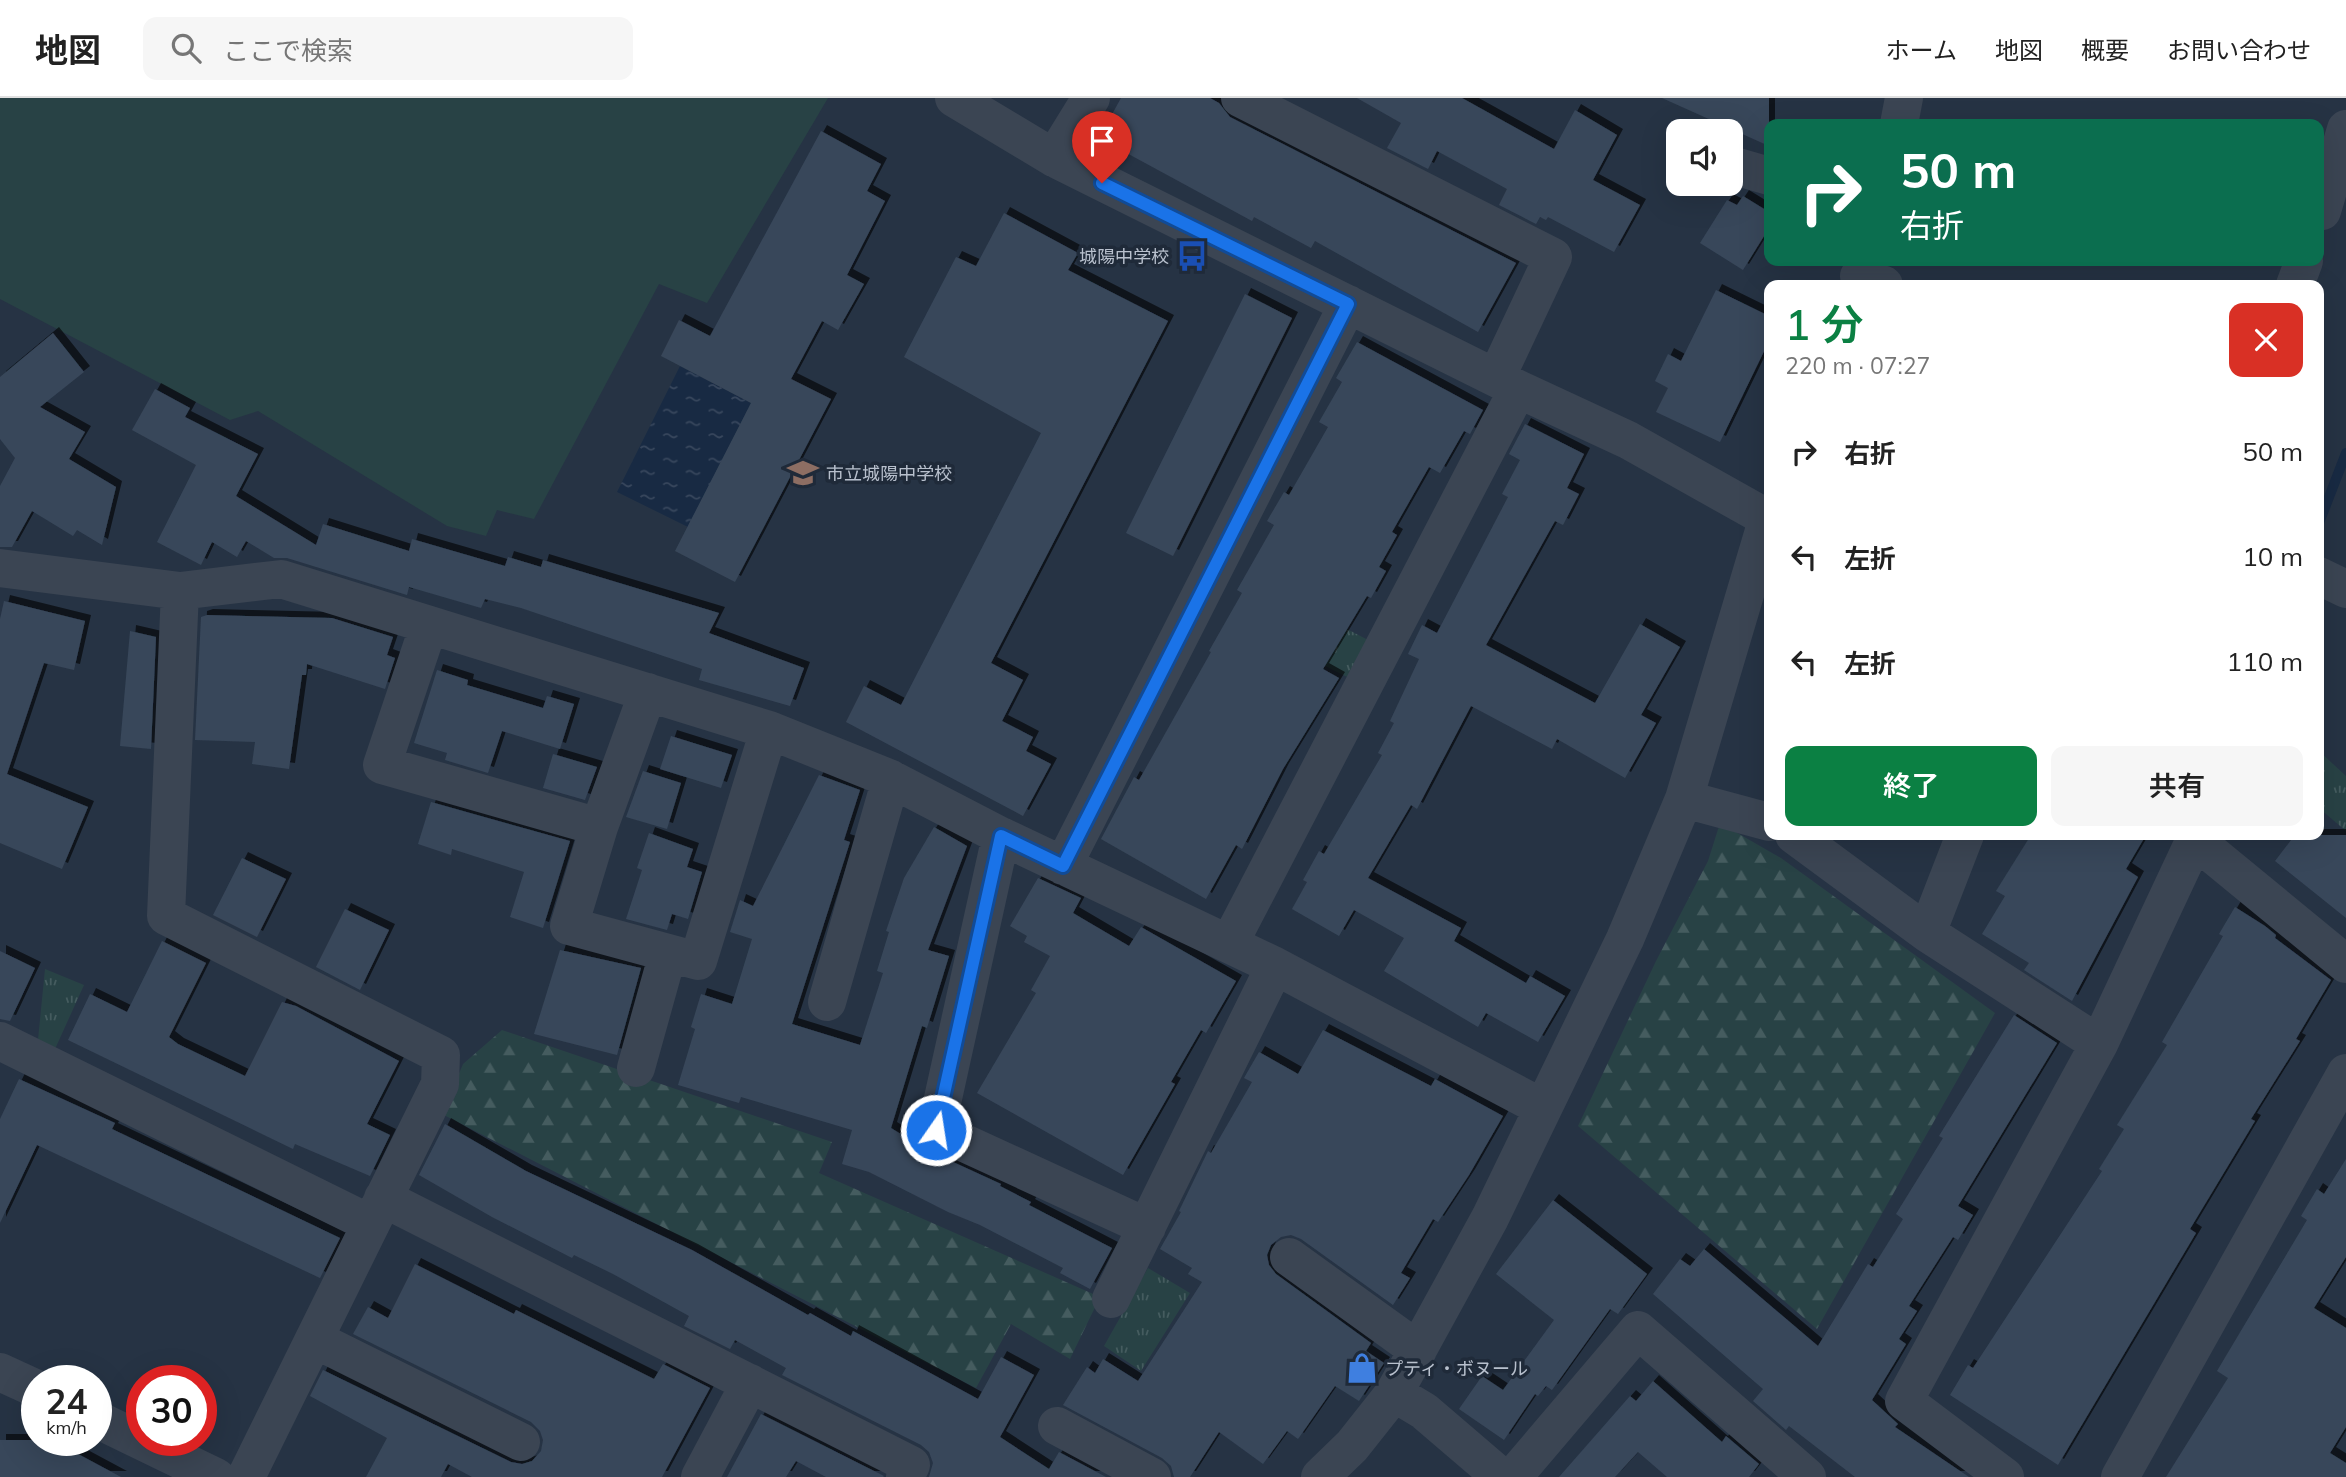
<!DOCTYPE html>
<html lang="ja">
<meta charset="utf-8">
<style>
body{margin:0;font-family:Mulish,"Noto Sans JP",sans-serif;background:#f6f6f6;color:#222;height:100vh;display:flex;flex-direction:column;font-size:26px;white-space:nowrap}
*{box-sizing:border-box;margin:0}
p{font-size:23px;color:#767676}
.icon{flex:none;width:38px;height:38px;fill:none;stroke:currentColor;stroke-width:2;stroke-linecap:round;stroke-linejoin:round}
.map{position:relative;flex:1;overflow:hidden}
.details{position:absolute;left:1764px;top:182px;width:560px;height:560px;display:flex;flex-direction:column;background:#fff;border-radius:14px;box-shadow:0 7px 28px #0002}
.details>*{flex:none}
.hud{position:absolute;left:1764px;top:21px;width:560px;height:147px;border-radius:14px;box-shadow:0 7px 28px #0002;background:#0b6e4f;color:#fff;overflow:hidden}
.fabs{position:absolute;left:1666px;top:21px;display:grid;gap:14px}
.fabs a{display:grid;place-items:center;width:77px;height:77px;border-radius:14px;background:#fff;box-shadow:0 7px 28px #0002;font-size:35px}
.speed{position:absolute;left:21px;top:1267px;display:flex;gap:14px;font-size:35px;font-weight:700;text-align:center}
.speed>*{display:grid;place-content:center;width:91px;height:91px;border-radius:50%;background:#fff;box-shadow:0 7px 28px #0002;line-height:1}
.speed small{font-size:18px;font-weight:400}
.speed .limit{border:10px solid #d22;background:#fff;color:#111}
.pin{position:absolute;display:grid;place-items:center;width:60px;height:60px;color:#fff;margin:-72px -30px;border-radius:50% 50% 50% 0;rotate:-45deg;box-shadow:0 0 7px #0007}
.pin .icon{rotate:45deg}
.me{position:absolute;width:77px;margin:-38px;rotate:13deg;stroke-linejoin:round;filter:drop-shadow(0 0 5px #0008)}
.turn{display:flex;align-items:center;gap:24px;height:147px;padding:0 21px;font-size:32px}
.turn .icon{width:91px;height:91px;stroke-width:2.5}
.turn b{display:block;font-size:49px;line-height:60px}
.round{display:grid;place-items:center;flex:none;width:74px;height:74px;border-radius:14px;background:#f6f6f6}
.head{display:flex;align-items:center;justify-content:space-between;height:119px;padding:0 21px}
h1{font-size:42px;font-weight:600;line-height:52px;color:#0b8043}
.button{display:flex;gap:14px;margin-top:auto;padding:14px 21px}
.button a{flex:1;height:80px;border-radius:14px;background:#0b8043;color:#fff;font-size:28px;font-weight:600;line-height:80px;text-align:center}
.button a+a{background:#f6f6f6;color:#222}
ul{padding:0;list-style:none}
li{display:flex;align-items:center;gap:21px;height:105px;padding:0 21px}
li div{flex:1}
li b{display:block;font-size:26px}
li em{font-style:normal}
header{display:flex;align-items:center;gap:42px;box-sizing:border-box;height:98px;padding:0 35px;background:#fff;border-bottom:2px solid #e0e0e0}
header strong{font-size:33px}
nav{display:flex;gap:38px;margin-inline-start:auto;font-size:24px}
.search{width:490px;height:63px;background:#f6f6f6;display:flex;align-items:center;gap:18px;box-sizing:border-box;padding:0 24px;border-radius:14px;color:#767676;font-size:26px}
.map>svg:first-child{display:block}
.green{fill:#284245}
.forest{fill:url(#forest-firs)}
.park{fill:url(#park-tufts)}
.water{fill:url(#water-ripples)}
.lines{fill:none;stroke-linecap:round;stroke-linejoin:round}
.stream{stroke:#182a43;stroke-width:10}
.building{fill:#38475a;filter:url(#shadow)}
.minor{stroke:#3b4553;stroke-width:38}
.route-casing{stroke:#114b97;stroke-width:18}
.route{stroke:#1a73e8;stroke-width:12}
.labels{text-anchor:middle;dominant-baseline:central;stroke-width:7;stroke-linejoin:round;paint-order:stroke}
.poi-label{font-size:18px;fill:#b8c0cd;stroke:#1f2a39;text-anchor:start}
</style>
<header>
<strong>地図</strong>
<div class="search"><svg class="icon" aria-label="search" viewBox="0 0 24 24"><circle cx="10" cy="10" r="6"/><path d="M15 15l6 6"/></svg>ここで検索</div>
<nav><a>ホーム</a><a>地図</a><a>概要</a><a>お問い合わせ</a></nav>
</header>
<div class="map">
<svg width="2346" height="1379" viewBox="0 0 2346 1379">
<defs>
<pattern id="forest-firs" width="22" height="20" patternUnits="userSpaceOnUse" patternTransform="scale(1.75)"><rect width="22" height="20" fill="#284245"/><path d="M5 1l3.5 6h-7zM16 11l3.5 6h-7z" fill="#455c5f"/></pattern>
<pattern id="park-tufts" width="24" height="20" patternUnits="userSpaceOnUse" patternTransform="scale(1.75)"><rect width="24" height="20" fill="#284245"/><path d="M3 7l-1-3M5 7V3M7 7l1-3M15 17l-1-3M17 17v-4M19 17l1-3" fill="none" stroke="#455c5f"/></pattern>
<pattern id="water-ripples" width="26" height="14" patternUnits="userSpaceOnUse" patternTransform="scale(1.75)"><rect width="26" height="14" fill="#182a43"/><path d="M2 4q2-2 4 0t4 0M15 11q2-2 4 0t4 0" fill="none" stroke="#38475d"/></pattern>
<filter id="shadow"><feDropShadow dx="6" dy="-6" stdDeviation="0" flood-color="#0009"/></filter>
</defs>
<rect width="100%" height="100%" fill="#263344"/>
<path class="green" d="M0,0H828L707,205L659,186L534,421L497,412L486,438L447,428L258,313L230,322L0,201Z"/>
<path class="forest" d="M1720,725L1781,760L1995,915L1817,1231L1578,1028L1656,863L1708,763Z
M502,932L832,1044L819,1075L1100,1199L1070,1261L1011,1226L976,1290L442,1016L463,966Z"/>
<path class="park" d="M1297,505L1370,543L1351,581L1277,543Z
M2319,653L2346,678V733L2319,710Z
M45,871L84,887L55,951L38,942Z
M1148,1170L1190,1195L1141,1273L1104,1248Z"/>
<path class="water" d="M680,268L751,305L688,429L617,394Z"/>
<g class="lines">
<path class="stream" d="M2319,425L2346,355"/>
</g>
<path class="building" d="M1121,0H1210L1219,5L1230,19L1516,165L1478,234L1315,143L1311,150L1254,119L1252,123L1099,40Z
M1357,0H1462L1554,51L1575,12L1617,37L1593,82L1640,107L1614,154L1548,119L1546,122L1540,119L1536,126L1499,107L1507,91L1437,53L1428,71L1387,50L1401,25Z
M1662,0H1769V48Z
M821,33L881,66L867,93L885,103L847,177L864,186L838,232L822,223L791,281L831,301L735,484L675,453L751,305L661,258L679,222L710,238Z
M1743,98L1769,114V130L1743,172L1700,145L1727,102L1737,107Z
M1004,115L1078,155L1068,172L1168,223L991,565L1023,582L1002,623L1033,639L1026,653L1051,666L1023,718L846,624L864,588L901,607L1041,335L904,259L956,159L976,168Z
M1716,192L1769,218V243L1720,344L1656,314L1668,290L1655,283L1668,256L1681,263Z
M1245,196L1292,220L1173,458L1126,435Z
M53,235L84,274L40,309L85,334L69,361L116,389L102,447L77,432L73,438L32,413L12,449H0V388L15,360L0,341V279Z
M1357,244L1483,312L1470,336L1464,333L1440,375L1429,369L1392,434L1397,437L1379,469L1386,473L1371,500L1367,498L1323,571L1339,580L1283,671L1242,751L1236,747L1206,801L1101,741L1134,679L1139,682L1211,554L1209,553L1242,495L1237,492L1274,427L1267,423L1284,394L1289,397L1328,329L1319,324L1342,284L1336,280Z
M155,291L190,310L185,319L258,356L236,398L316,447L323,426L409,453L412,441L505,468L508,459L541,469L543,462L719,515L709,535L804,570L790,608L699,582L702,571L521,510L485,501L481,510L409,489L407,497L287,460H274L246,443L237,459L212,444L201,467L157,444L196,367L132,332Z
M1525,326L1584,356L1567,390L1579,396L1563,427L1555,423L1486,547L1595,605L1640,526L1680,549L1641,617L1656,625L1625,680L1557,641L1552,651L1471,608L1417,711L1411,707L1368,780L1461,830L1454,843L1526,885L1530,878L1565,898L1538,944L1486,915L1478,929L1384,873L1404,840L1354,812L1339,838L1292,811L1307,784L1303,782L1319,753L1324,756L1382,657L1378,655L1394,625L1390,623L1419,561L1408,556L1422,527L1437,535L1508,399L1502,396L1520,362L1509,356Z
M4,503L85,523L74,572L44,565L7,676L88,709L62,771L0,745V521Z
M207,517L332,520L393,539L387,557L395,560L385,591L307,566L306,577H302L289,671L252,666L255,644L195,642L201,519Z
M130,533L156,539L151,651L120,648Z
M437,572L468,582L467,587L543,610L547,598L574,606L560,651L502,633L488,675L445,662L447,655L414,645Z
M671,638L732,657L721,690L660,671Z
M553,656L597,669L585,702L543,690Z
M643,673L681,685L667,731L626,719Z
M819,677L860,692L844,742L850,744L792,926L860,947L883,875L877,873L889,834L886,833L904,780L934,729L967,748L928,852L949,858L927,930L922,928L891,1030L927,1052L1001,1086L1000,1088L1031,1104L1029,1107L1112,1150L1090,1191L1060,1175L1063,1170L980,1127L948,1114L869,1074L842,1066L852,1032L741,999L739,1005L678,987L695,931L691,929L701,896L732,906L752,841L730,834L740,802L753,808Z
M431,704L570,743L543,830L510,819L524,774L452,751L451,757L418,746Z
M649,735L693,751L687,769L702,774L688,821L672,816L667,832L626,821L642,772L637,770Z
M2031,737H2146L2126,771L2138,779L2072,903L2024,872L2029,865L1982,836L2005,798L1996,793Z
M2295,737H2346V820L2275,763Z
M242,760L286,781L257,839L213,817Z
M1038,780L1081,800L1073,815L1129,848L1141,829L1236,883L1206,935L1201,932L1171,984L1175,986L1123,1077L977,995L1036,895L1031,892L1050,858L1024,844L1027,838L1010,828Z
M2235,809L2265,828L2276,837L2275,840L2331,882L2296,941L2300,943L2251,1021L2255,1023L2190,1131L2196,1135L2058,1367L1950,1297L1968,1267L1973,1270L2102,1073L2099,1071L2124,1031L2117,1027L2167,947L2162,944L2223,838L2219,836Z
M345,811L389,832L360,892L316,869Z
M162,843L206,865L169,939L178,946L245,978L282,904L296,908L399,963L367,1026L390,1037L370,1078L295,1046L293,1051L68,942L90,896L127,914Z
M560,852L641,870L617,957L534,936Z
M0,853L35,870L10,923L0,921Z
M2014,917L2057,945L1958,1108L1973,1117L1958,1142L1953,1139L1909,1208L1917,1213L1899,1241L1906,1246L1872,1302L1898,1326L1895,1329L1969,1379H1855L1789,1328L1786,1332L1753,1303L1763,1291L1653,1196L1680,1161L1690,1168L1704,1151L1818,1248L1868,1166L1873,1169L1903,1121L1896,1116L1943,1040L1939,1038Z
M1323,932L1431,988L1435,981L1503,1018L1469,1077L1438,1124L1433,1121L1401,1175L1410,1180L1393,1207L1301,1141L1291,1137L1281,1139L1271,1147L1267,1157L1269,1167L1276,1176L1371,1245L1366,1253L1384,1265L1359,1303L1335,1288L1298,1341L1287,1333L1263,1366L1219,1334L1190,1379H1174L1171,1368L1162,1360L1063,1307L1087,1269L1095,1275L1103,1261L1138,1283L1202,1184L1188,1176L1192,1170L1160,1151L1181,1114L1179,1113L1208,1053L1211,1055L1252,984L1244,980L1248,973L1259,954L1298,976Z
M19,981L115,1025L112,1031L340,1140L320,1180L37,1047L0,1125V1021Z
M445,1026L526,1073L692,1152L808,1217L810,1215L851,1238L853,1233L978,1301L1001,1259L1034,1277L1000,1339L1049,1371L1059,1354L1106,1379H929L933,1365L929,1354L921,1347L782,1277L786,1270L735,1242L730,1251L684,1228L689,1218L613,1176L574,1157L572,1160L492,1119L419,1077Z
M2346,1061V1159L2314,1210L2346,1230V1329L2330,1355L2346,1365V1379H2166L2228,1280L2217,1273L2307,1122L2301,1118L2317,1091L2324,1096Z
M1553,1102L1647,1176L1618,1216L1610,1211L1552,1292L1546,1288L1538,1298L1535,1296L1504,1342L1459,1311L1482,1278L1503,1292L1554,1222L1496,1176Z
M415,1166L514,1216L516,1212L654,1281L663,1266L710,1290L662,1379H472L448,1366L441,1379H366L387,1340L310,1298L323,1272L511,1364L522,1366L532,1363L541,1353L543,1342L540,1333L531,1324L353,1236L368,1209L388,1220Z
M1653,1283L1722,1344L1726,1338L1759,1366L1749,1379H1667L1638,1354L1615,1379H1559L1630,1298L1636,1303Z
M761,1316L884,1378L883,1379H826L796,1363L786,1379H727Z
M0,1342H52L121,1379H0Z"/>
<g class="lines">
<path class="minor" d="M954,0L1054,60L1518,291L1628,342L1767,420
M1240,0L1553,159L1496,280
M1899,26L1904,0
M1054,60L1091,0
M1731,67L1769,78
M2322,113L2346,31
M1859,178L1884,187
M2295,187L2304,163
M0,470L180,493L281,481L769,632L891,681L1001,738L1275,868L1543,1010
M2319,478L2346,491
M180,493L166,818L441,957L440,986L246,1379
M429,527L382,667L599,729
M648,594L599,729L569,828L698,863L769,632
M1684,701L1769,724
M1794,737L1927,835L2099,946L2197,737
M1001,738L936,1032L1147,1129
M2195,742L2346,866
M1063,768L1348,206
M1927,835L1965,737
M1229,846L1518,291
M827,904L891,681
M0,943L371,1126
M636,970L668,855
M383,1100L911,1367L905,1379
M1289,1159L1418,1252
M1111,1201L1275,868
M314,1241L521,1344
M0,1274L37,1291
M1394,1295L1424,1313L1501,1379
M96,1321L216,1379
M1057,1328L1152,1379
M700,1379L750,1285
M1320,1379L1352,1348L1394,1295L1490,1120L1625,841L1684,701L1769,416
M1513,1379L1638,1232L1807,1379
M2005,1379L1904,1303L2099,946
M2120,1379L2346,975"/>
</g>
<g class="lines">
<defs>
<path id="route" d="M936,1032L1001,738L1063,768L1348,206L1102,85"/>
</defs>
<use href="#route" class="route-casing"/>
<use href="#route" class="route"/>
</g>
<defs>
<symbol id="bus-bare" viewBox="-9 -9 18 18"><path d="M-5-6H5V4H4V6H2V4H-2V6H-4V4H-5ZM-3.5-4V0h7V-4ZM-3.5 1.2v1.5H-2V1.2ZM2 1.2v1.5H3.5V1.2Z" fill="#1a4fb4" stroke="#1f2a39" stroke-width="2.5" paint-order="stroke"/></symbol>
<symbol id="school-bare" viewBox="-9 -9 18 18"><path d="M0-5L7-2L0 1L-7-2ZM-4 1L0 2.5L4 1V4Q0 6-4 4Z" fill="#8d6e63" stroke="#1f2a39" stroke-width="2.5" paint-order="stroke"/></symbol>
<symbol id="shop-bare" viewBox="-9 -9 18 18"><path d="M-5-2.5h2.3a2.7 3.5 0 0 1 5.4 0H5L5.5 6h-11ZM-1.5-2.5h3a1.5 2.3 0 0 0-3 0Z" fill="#3f7fe0" stroke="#1f2a39" stroke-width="2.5" paint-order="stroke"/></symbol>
</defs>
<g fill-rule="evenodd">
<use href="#bus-bare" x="1170" y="136" width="44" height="44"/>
<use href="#school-bare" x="781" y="353" width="44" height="44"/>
<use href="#shop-bare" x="1340" y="1248" width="44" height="44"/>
</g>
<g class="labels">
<g class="poi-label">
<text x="1169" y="158" text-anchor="end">城陽中学校</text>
<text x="826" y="375">市立城陽中学校</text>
<text x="1385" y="1270">プティ・ボヌール</text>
</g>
</g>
</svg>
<div class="fabs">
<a><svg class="icon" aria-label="sound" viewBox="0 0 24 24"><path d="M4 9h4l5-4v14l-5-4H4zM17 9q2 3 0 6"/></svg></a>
</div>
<div class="speed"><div>24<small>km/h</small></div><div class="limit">30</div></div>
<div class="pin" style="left:1102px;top:85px;background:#d93025"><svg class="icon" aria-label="arrive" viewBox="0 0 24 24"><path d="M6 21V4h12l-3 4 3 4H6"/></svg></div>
<svg class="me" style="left:936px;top:1032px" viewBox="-20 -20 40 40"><circle r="17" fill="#1a73e8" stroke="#fff" stroke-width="3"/><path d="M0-11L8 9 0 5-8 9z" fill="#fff"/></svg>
<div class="hud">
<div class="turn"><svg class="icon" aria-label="right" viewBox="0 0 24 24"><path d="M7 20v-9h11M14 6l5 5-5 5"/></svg><div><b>50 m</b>右折</div></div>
</div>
<section class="details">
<div class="head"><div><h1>1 分</h1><p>220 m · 07:27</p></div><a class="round" style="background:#d93025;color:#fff"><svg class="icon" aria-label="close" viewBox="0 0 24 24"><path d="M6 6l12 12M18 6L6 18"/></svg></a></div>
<ul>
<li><svg class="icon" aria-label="right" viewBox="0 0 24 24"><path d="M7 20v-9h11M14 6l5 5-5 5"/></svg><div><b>右折</b></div><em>50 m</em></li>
<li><svg class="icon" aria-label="left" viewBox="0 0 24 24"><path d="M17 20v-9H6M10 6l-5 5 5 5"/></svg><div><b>左折</b></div><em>10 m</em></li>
<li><svg class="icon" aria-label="left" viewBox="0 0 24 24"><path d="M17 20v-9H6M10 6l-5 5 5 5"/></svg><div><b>左折</b></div><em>110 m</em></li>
</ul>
<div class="button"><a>終了</a><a>共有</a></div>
</section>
</div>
